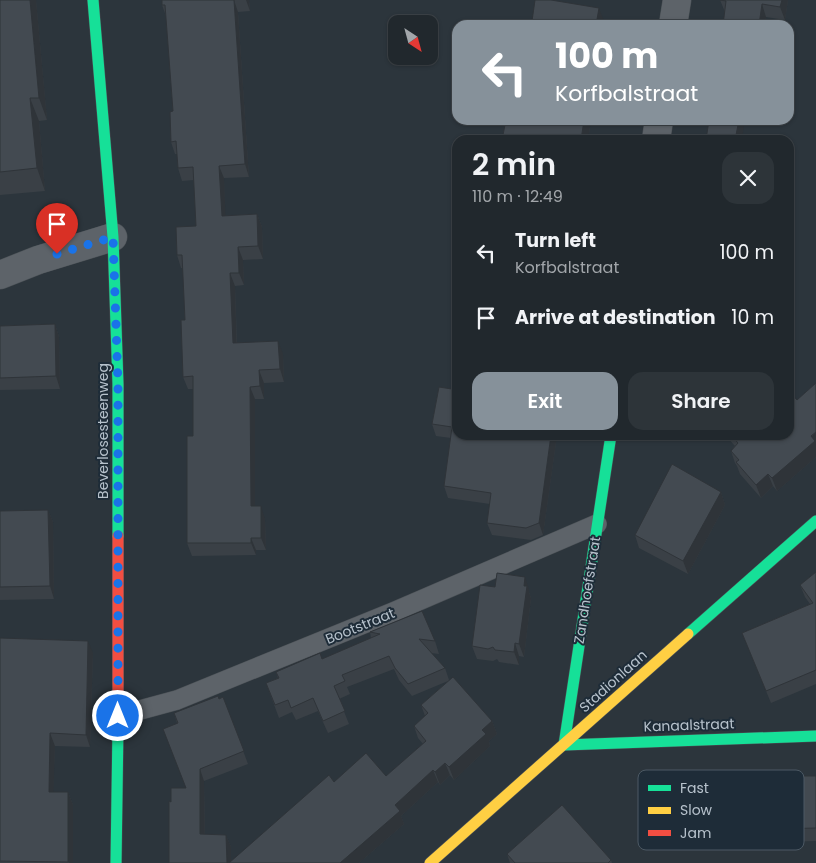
<!DOCTYPE html>
<meta charset="utf-8">
<style>
body{margin:0;font-family:Poppins,sans-serif;background:#2d3439;color:#f1f3f6;height:100vh;display:flex;flex-direction:column;font-size:19px;white-space:nowrap}
*{box-sizing:border-box;margin:0}
p{font-size:16px;color:#a2a6aa}
.icon{flex:none;width:28px;height:28px;fill:none;stroke:currentColor;stroke-width:2;stroke-linecap:round;stroke-linejoin:round}
.map{position:relative;flex:1;overflow:hidden}
.sheet{position:absolute;left:452px;top:135px;width:342px;height:305px;display:flex;flex-direction:column;background:#21282d;border-radius:15px;box-shadow:0 1px 4px #0004,0 0 0 1px #3e4449}
.sheet>*{flex:none}
.guide{position:absolute;left:452px;top:20px;width:342px;height:105px;border-radius:15px;box-shadow:0 1px 4px #0004,0 0 0 1px #3e4449;background:#86919a;color:#fff;overflow:hidden}
.needle{width:32px;rotate:144deg}
.buttons{position:absolute;left:388px;top:15px;display:grid;gap:10px}
.buttons a{display:grid;place-items:center;width:50px;height:50px;border-radius:10px;background:#21282d;box-shadow:0 1px 4px #0004,0 0 0 1px #3e4449;font-size:25px}
.pin{position:absolute;display:grid;place-items:center;width:42px;height:42px;color:#fff;margin:-51px -21px;border-radius:50% 50% 50% 0;rotate:-45deg;box-shadow:0 0 5px #0007}
.pin .icon{rotate:45deg}
.me{position:absolute;width:55px;margin:-28px;rotate:0deg;stroke-linejoin:round;filter:drop-shadow(0 0 4px #0008)}
.turn{display:flex;align-items:center;gap:18px;height:105px;padding:0 20px;font-size:22px}
.turn .icon{width:65px;height:65px;stroke-width:2.5}
.turn b{display:block;font-size:35px;line-height:42px}
.round{display:grid;place-items:center;flex:none;width:52px;height:52px;border-radius:15px;background:#2d3439}
.head{display:flex;align-items:center;justify-content:space-between;height:85px;padding:0 20px}
h1{font-size:30px;font-weight:600;line-height:38px}
.action{display:flex;gap:10px;margin-top:auto;padding:10px 20px}
.action a{flex:1;height:58px;border-radius:15px;background:#86919a;color:#fff;font-size:20px;font-weight:600;line-height:58px;text-align:center}
.action a+a{background:#2d3439;color:#f1f3f6}
ul{padding:0;list-style:none}
li{display:flex;align-items:center;gap:15px;height:65px;padding:0 20px}
li div{flex:1}
li b{display:block;font-size:19px}
li em{font-style:normal}
.map>svg:first-child{display:block}
.lines{fill:none;stroke-linecap:round;stroke-linejoin:round}
.lane-casing{stroke:#4b5156;stroke-width:20}
.street-casing{stroke:#4b5156;stroke-width:29}
.fast-casing{stroke:#4b5156;stroke-width:12}
.slow-casing{stroke:#4b5156;stroke-width:12}
.jam-casing{stroke:#4b5156;stroke-width:12}
.lane{stroke:#5d6369;stroke-width:19}
.street{stroke:#5d6369;stroke-width:28}
.fast{stroke:#16e098;stroke-width:11}
.slow{stroke:#ffcf43;stroke-width:11}
.jam{stroke:#f24e42;stroke-width:11}
.wall{fill:#3a4046}
.shaded-wall{fill:#2f3439}
.building{fill:#434a51;stroke:#2f3439}
.route{stroke:#1a73e8;stroke-width:9;stroke-dasharray:0 16.2}
.labels{text-anchor:middle;dominant-baseline:central;stroke-width:4;stroke-linejoin:round;paint-order:stroke}
.street-label{font-size:14px;fill:#b7c2cc;stroke:#1e2c38}
.key{fill:#1e2c38;stroke:#4c5964;stroke-width:1}
.key-label{font-size:14px;fill:#b7c2cc}
</style>
<div class="map">
<svg width="816" height="863" viewBox="0 0 816 863">
<rect width="100%" height="100%" fill="#2c353c"/>
<g class="lines">
<defs>
<path id="lane" d="M118,716L177,700L393,612L597,524"/>
<path id="street" d="M673,25L677,0
M656,140L659,120
M0,275L38,260L113,237"/>
<path id="fast" d="M93,0L113,237L118,384V536
M611,435L564,745L816,736
M688,634L816,521
M116,863L118,727"/>
<path id="slow" d="M430,863L688,634"/>
<path id="jam" d="M118,727V536"/>
</defs>
<use href="#lane" class="lane-casing"/>
<use href="#street" class="street-casing"/>
<use href="#fast" class="fast-casing"/>
<use href="#slow" class="slow-casing"/>
<use href="#jam" class="jam-casing"/>
<use href="#lane" class="lane"/>
<use href="#street" class="street"/>
<use href="#fast" class="fast"/>
<use href="#slow" class="slow"/>
<use href="#jam" class="jam"/>
</g>
<path class="wall" d="M0,0H36L47,120L39,121L45,191L0,195Z
M162,0H249L250,11L238,12L249,177L224,178L225,216L257,214L262,227L263,259L243,260L244,285L235,286L237,343L283,354L284,382L264,383V399H255V506L265,519L266,550H256V555L192,556L187,543L193,436V389H188L183,377L185,320L183,268H181L177,255L196,226L194,180L182,181L178,168L177,154H175L171,142L173,111L166,16L162,5Z
M720,0H788L785,20L766,17L765,25H723L725,12Z
M506,120H591L588,140H505L503,135Z
M709,120H752L751,126Z
M55,324L59,337L60,389L0,390V326Z
M816,383V457L777,491L773,486L761,498L740,474L737,466L735,463L731,451L735,446L725,435H790L797,400Z
M439,387L458,435H557L543,535L531,540L492,535L487,523L490,504L448,498L444,486L451,438L436,436L432,424Z
M721,492L725,505L688,574L639,548L635,535Z
M48,510L53,522L54,599L0,600V511Z
M816,572V684L771,703L742,633L810,604L805,597L800,585Z
M495,587L529,589V592L531,598L524,657L519,656V665L499,662L497,659L493,661L477,659L472,646Z
M370,632L435,641L439,654L431,653L445,668L449,680L492,721L497,734L489,741L490,746L454,780L450,775L440,785L438,782L401,816L404,824L359,863H169L171,802L186,788L177,723L174,713L223,697L248,764L204,781L205,834L226,835L231,847V861L334,782L386,776L423,744L418,738L414,726L425,716L421,705L448,681L412,696L399,680L394,669L347,687L350,694L339,699L349,724L328,733L318,711L296,720L292,712L279,718L266,683L278,678L276,672L322,659L371,638Z
M0,638L93,653L90,747L55,746L53,792H68L73,805V863H0Z
M816,776V841L780,842L775,828L726,829V846L669,847L665,835V831L653,832L648,819L720,781L721,783H775Z
M507,854L611,860L612,863H510Z"/>
<path class="shaded-wall" d="M30,0H36L47,120L39,98Z
M234,0L238,12L249,177L245,164Z
M246,0H249L250,11Z
M782,0H788L785,20L780,7Z
M762,4L766,17L765,25H759Z
M599,8L604,21L603,25H596Z
M30,98L39,121L45,191L37,168Z
M584,120H591L588,140H581Z
M739,120H742L744,125L742,140H735Z
M748,120H752L751,126Z
M219,166L224,178L226,229L222,216Z
M257,214L262,227L263,259L258,246Z
M238,247L243,260L244,285L239,273Z
M230,273L235,286L237,356L233,343Z
M55,324L59,337L60,389L56,376Z
M278,341L283,354L284,382L280,369Z
M259,370L264,383V399L260,386Z
M250,387L255,399V519L251,506Z
M816,432V457L777,491L772,478Z
M551,435H557L543,535L539,523Z
M768,474L773,486L761,498L756,485Z
M721,492L725,505L688,574L683,561Z
M261,506L265,519L266,550L261,538Z
M48,510L53,522L54,599L50,586Z
M251,538L256,550V555L251,543Z
M525,577L529,589V592L531,598L524,657L519,644Z
M88,641L93,653L90,747L86,735Z
M515,643L519,656V665L514,652Z
M492,721L497,734L489,741L490,746L454,780L449,767L482,730Z
M50,733L55,746L53,805L49,792Z
M445,763L450,775L440,785L435,772Z
M200,769L204,781L205,847L200,834Z
M433,770L438,782L401,816L404,824L359,863H340L395,805Z
M68,792L73,805V863H69L68,862Z
M721,817L726,829V846L721,834Z
M226,835L231,847V863H227Z"/>
<path class="building" d="M0,0H30L39,98H30L37,168L0,172Z
M162,0H234L245,164L219,166L222,216L257,214L258,246L238,247L239,273H230L233,343L278,341L280,369L259,370L260,386L250,387L251,506H261V538H251V543H187V436H193V376L183,377L181,320H185L182,255H177L176,227L196,226L193,167L178,168L176,141L171,142L170,112L173,111L165,5H162Z
M535,0H551L599,8L596,25H524L525,20L532,21Z
M720,0H782L780,7L762,4L759,25H723L726,1Z
M506,120H584L581,140H536L503,135Z
M709,120H739L735,140H706Z
M55,324L56,376L0,378V326Z
M816,383V432L811,436L815,441L772,478L768,474L756,485L736,462L739,460L731,451L738,443L731,435H790V392L797,400Z
M439,387L458,390V435H551L539,523L526,528L487,523L491,493L444,486L452,427L432,424Z
M672,464L721,492L683,561L635,535Z
M48,510L50,586L0,587V511Z
M816,572V670L766,691L742,633L813,603L800,585Z
M497,573L525,577L524,586H527L519,644L515,643L514,652L495,650L493,647L488,649L472,646L480,585L495,587Z
M422,611L435,641L419,639L445,668L408,684L395,668L389,656L342,675L345,681L334,686L345,711L323,721L313,698L291,708L288,700L275,705L266,683L279,678L276,672L320,653L322,659L380,634L370,632Z
M0,638L88,641L86,735L50,733L49,792H68V862L0,861Z
M453,677L492,721L482,730L486,734L449,767L445,763L435,772L433,770L395,805L400,811L340,863H229L329,775L334,782L366,753L386,776L426,741L414,726L428,713L421,705Z
M218,696L219,699L223,697L244,751L200,769V834L226,835L227,863H169V801L171,802V788H186L163,729L178,723L174,713Z
M775,776H816V828L775,829V815L721,817V834L665,835L664,819H648V789L664,788V782L720,781V783H775Z
M562,805L611,860L608,863H515L507,854Z"/>
<g class="lines">
<path class="route" d="M57,254L113,237L118,384V716"/>
</g>
<g class="labels">
<g class="street-label">
<text transform="translate(103 431) rotate(-90)">Beverlosesteenweg</text>
<text transform="translate(587 590) rotate(-81)">Zandhoefstraat</text>
<text transform="translate(360 626) rotate(-22)">Bootstraat</text>
<text transform="translate(613 681) rotate(-42)">Stadionlaan</text>
<text transform="translate(689 725) rotate(-2)">Kanaalstraat</text>
</g>
</g>
<rect x="638" y="770" width="166" height="80" rx="8" class="key"/>
<rect x="648" y="785" width="23" height="6" fill="#16e098"/>
<rect x="648" y="807" width="23" height="7" fill="#ffcf43"/>
<rect x="648" y="830" width="23" height="6" fill="#f24e42"/>
<g class="key-label">
<text x="680" y="793">Fast</text>
<text x="680" y="815">Slow</text>
<text x="680" y="838">Jam</text>
</g>
</svg>
<div class="buttons">
<a><svg class="needle" viewBox="-14 -14 28 28"><path d="M0-13l5 13h-10z" fill="#e53935"/><path d="M0 13l5-13h-10z" fill="#a2a6aa"/></svg></a>
</div>
<div class="pin" style="left:57px;top:254px;background:#d93025"><svg class="icon" aria-label="arrive" viewBox="0 0 24 24"><path d="M6 21V4h12l-3 4 3 4H6"/></svg></div>
<svg class="me" style="left:118px;top:716px" viewBox="-20 -20 40 40"><circle r="17" fill="#1a73e8" stroke="#fff" stroke-width="3"/><path d="M0-11L8 9 0 5-8 9z" fill="#fff"/></svg>
<div class="guide">
<div class="turn"><svg class="icon" aria-label="left" viewBox="0 0 24 24"><path d="M17 20v-9H6M10 6l-5 5 5 5"/></svg><div><b>100 m</b>Korfbalstraat</div></div>
</div>
<section class="sheet">
<div class="head"><div><h1>2 min</h1><p>110 m · 12:49</p></div><a class="round"><svg class="icon" aria-label="close" viewBox="0 0 24 24"><path d="M6 6l12 12M18 6L6 18"/></svg></a></div>
<ul>
<li><svg class="icon" aria-label="left" viewBox="0 0 24 24"><path d="M17 20v-9H6M10 6l-5 5 5 5"/></svg><div><b>Turn left</b><p>Korfbalstraat</p></div><em>100 m</em></li>
<li><svg class="icon" aria-label="arrive" viewBox="0 0 24 24"><path d="M6 21V4h12l-3 4 3 4H6"/></svg><div><b>Arrive at destination</b></div><em>10 m</em></li>
</ul>
<div class="action"><a>Exit</a><a>Share</a></div>
</section>
</div>
